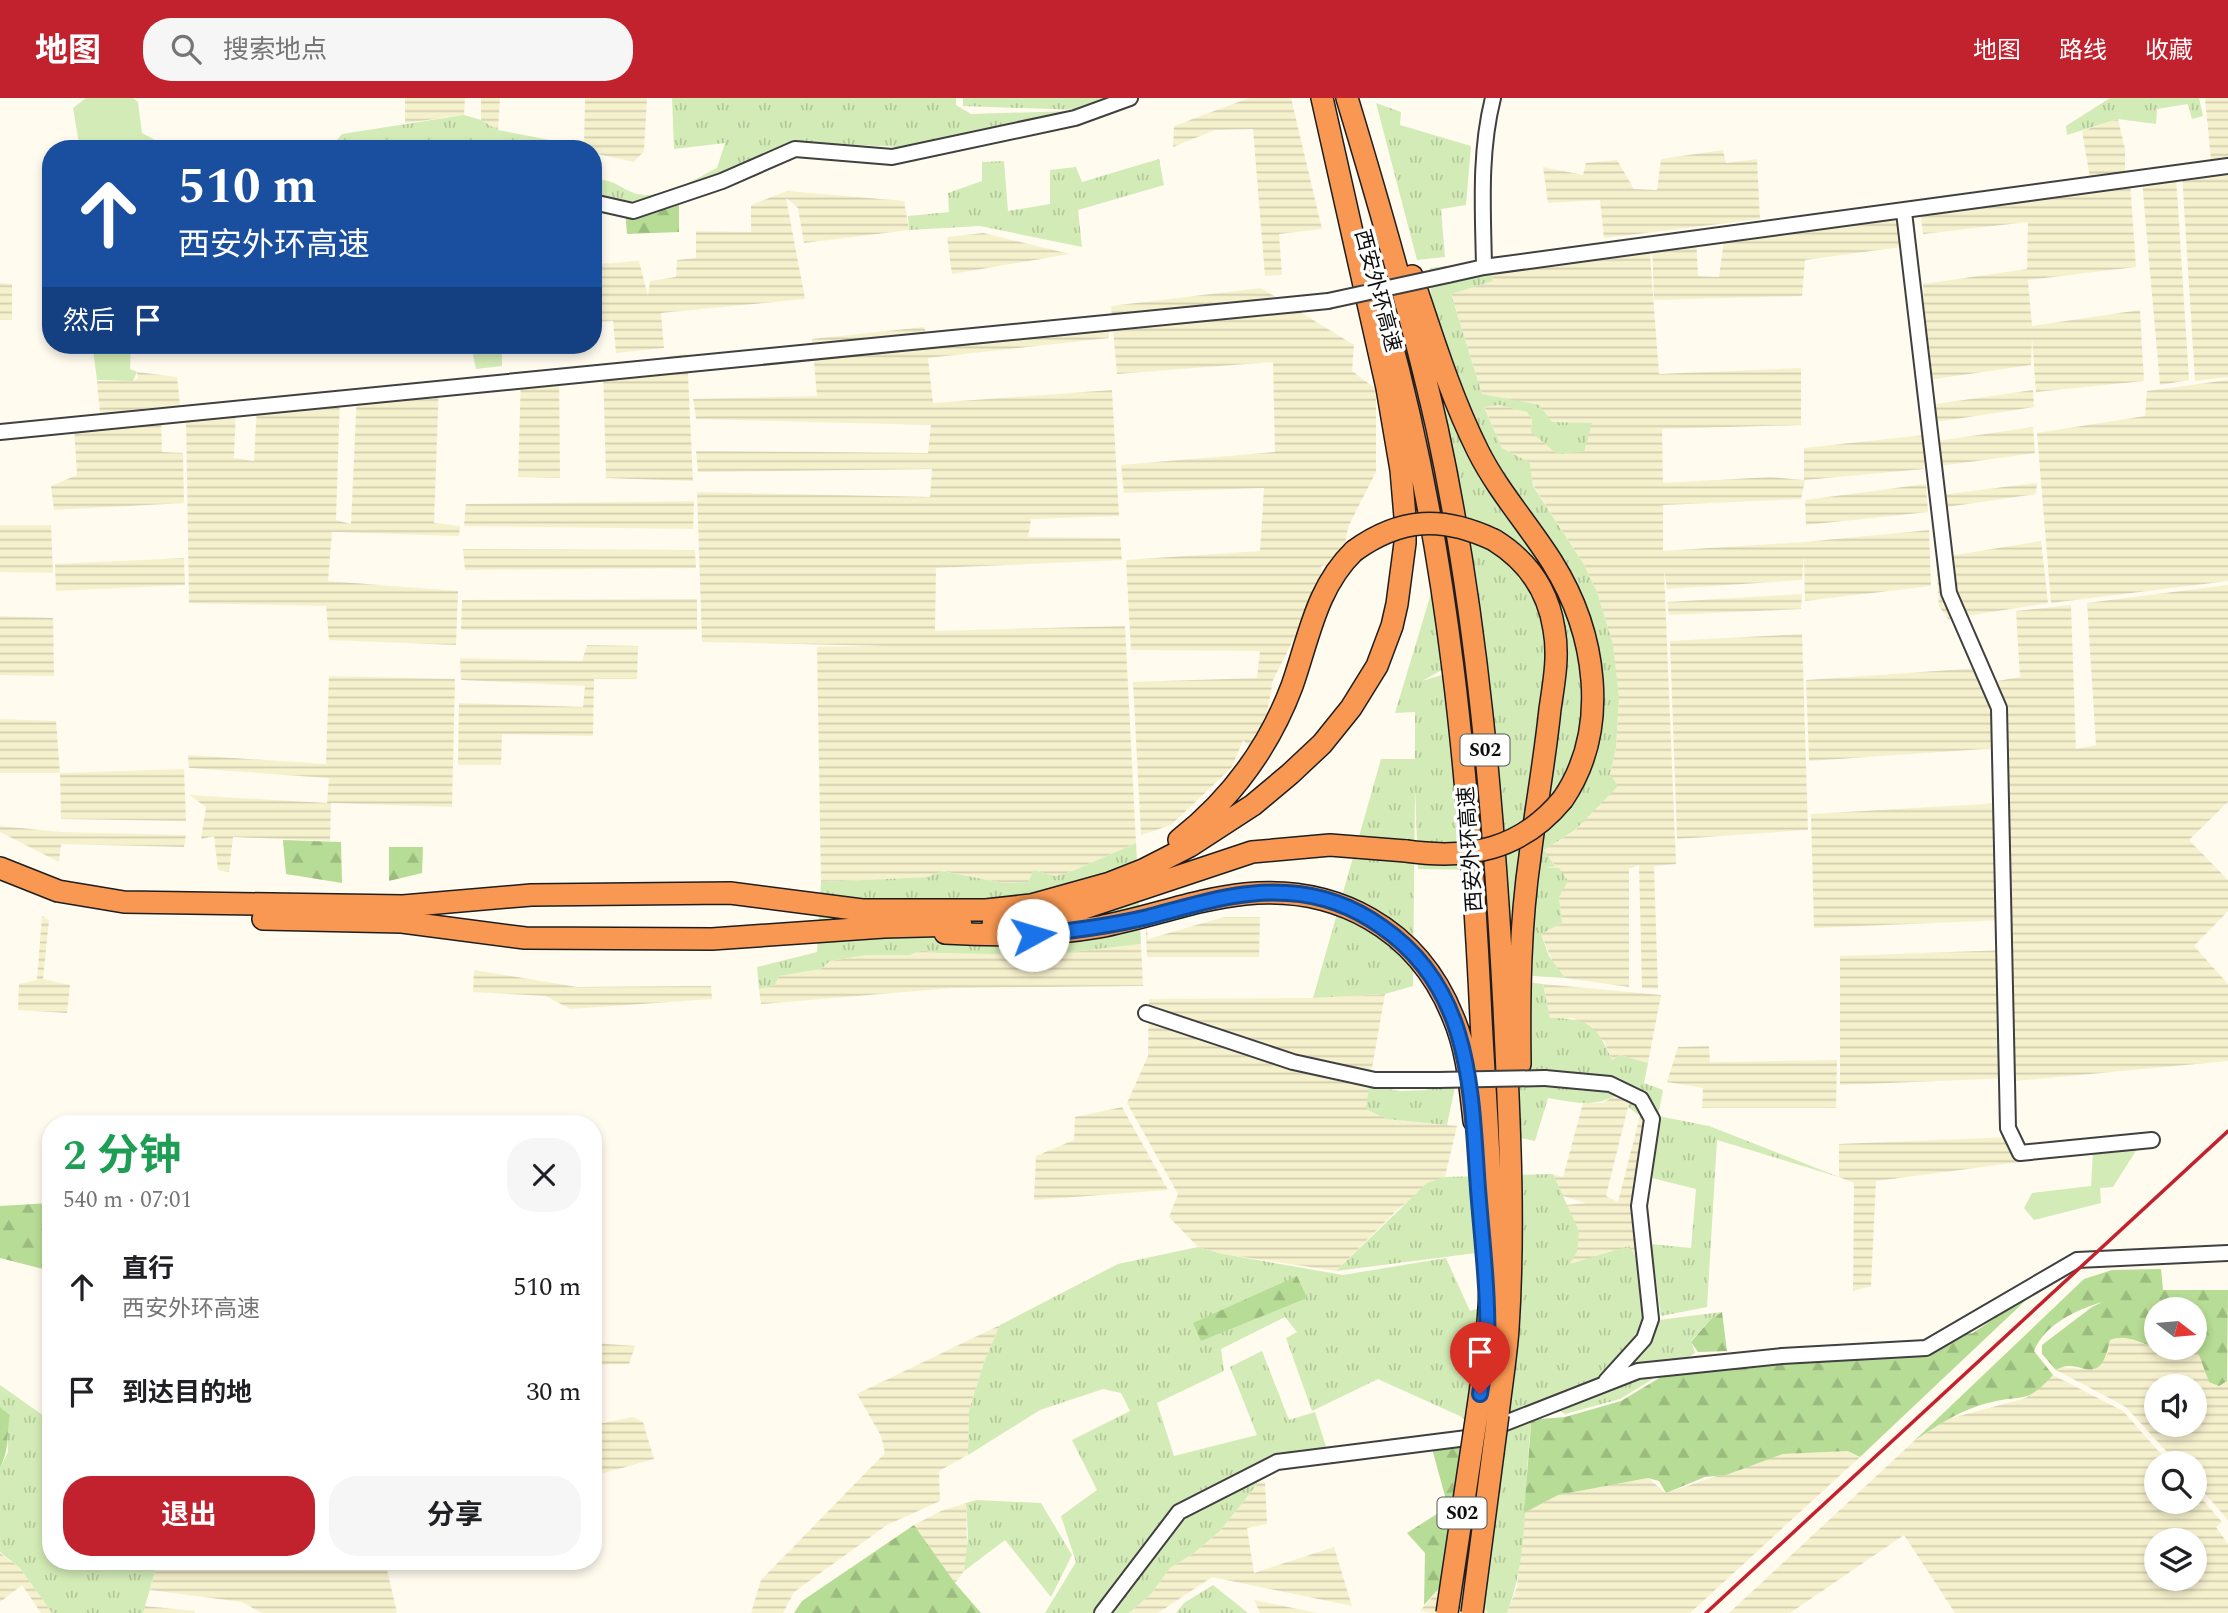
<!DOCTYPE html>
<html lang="zh">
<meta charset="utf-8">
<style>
body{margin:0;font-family:Spectral,"Noto Sans SC",serif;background:#f6f6f6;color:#202124;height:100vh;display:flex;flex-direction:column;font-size:26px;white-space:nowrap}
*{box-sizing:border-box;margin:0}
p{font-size:23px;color:#757577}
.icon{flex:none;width:38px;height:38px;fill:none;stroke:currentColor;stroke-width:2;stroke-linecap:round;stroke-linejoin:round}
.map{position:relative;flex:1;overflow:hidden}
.drawer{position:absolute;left:42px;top:1017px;width:560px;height:455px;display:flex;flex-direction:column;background:#fff;border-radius:28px;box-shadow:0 4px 10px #0003}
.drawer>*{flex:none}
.banner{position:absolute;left:42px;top:42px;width:560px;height:214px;border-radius:28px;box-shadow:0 4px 10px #0003;background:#1a4fa0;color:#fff;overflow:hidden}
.needle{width:46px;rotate:106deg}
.tools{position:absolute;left:2144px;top:1199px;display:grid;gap:14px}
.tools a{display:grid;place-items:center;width:63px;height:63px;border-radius:50%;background:#fff;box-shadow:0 4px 10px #0003;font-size:35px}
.pin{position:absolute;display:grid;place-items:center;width:60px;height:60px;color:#fff;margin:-72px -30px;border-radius:50% 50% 50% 0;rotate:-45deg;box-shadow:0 0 7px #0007}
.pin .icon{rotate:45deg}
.me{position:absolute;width:77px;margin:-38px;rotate:84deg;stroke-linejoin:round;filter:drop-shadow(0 0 5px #0008)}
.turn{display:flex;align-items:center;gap:24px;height:147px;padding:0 21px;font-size:32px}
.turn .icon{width:91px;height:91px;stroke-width:2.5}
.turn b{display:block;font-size:49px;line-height:60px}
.then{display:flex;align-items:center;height:66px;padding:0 21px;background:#0003;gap:14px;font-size:26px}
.round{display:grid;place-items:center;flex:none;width:74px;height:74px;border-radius:28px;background:#f6f6f6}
.overview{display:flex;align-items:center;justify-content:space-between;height:119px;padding:0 21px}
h1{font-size:42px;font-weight:700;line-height:52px;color:#1e9e55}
.cta{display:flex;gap:14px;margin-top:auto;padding:14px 21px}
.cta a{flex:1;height:80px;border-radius:28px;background:#c2212e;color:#fff;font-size:28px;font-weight:700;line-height:80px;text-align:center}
.cta a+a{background:#f6f6f6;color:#202124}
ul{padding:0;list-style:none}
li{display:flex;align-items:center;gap:21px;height:105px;padding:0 21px}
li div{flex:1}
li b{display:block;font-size:26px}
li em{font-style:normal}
header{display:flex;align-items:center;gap:42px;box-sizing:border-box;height:98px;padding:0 35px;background:#c2212e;color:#fff}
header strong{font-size:33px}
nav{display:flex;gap:38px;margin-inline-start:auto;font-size:24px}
.search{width:490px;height:63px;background:#f6f6f6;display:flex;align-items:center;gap:18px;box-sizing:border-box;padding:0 24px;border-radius:28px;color:#757577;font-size:26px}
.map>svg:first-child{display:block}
.farmland{fill:url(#farmland-rules);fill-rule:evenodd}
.grass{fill:url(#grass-tufts)}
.forest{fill:url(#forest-firs)}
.garden{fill:#d3ebb6}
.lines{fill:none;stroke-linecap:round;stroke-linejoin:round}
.minor-casing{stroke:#404040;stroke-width:18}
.highway-casing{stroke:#1e1e1e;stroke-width:24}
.minor{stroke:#fff;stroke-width:14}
.highway{stroke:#f99852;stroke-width:21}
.rail{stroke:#c2212e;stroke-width:3.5}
.minor-bridge-casing{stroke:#404040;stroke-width:18;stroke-linecap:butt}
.highway-bridge-casing{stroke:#1e1e1e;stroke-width:24;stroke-linecap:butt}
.minor-bridge{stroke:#fff;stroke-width:14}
.highway-bridge{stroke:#f99852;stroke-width:21}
.route-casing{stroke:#114b97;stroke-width:18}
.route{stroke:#1a73e8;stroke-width:12}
.labels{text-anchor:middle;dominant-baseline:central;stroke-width:7;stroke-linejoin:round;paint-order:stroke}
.shield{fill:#fff;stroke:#565656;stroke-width:2}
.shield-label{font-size:19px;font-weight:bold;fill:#0d0d0d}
.street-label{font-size:21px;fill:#0d0d0d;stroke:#fff}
</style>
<header>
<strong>地图</strong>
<div class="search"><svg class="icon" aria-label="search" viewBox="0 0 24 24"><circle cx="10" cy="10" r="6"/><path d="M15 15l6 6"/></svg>搜索地点</div>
<nav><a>地图</a><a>路线</a><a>收藏</a></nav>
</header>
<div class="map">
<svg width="2228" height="1515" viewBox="0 0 2228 1515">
<defs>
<pattern id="farmland-rules" width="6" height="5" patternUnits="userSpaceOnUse" patternTransform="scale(1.75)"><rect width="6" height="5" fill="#f6f1cd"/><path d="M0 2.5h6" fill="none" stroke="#d2cdaf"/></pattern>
<pattern id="grass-tufts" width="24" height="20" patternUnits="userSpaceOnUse" patternTransform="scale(1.75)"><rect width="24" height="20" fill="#d3ebb6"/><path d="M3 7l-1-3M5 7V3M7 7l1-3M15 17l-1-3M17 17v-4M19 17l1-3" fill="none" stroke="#b4c89b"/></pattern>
<pattern id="forest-firs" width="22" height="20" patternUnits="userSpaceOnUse" patternTransform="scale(1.75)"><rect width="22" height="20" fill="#b7dc95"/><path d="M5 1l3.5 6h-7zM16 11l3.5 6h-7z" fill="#9cbc7f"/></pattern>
</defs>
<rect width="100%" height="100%" fill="#fffbee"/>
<path class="farmland" d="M405,0H465L464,17L405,25Z
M481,0H500L498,32L481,22Z
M585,0H647L644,53L634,64L593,55V51H584Z
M1249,0H1291L1322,131L1279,136L1282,177L1265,178L1253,31L1215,32L1173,49L1174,28Z
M2205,0H2228V60L2211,62Z
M2118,21L2125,51V75L2090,80L2082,33Z
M1723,52L1726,65L1757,61L1760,121L1604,140L1600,102L1548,105L1543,69L1583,77L1586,65L1617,62L1634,91L1657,92L1661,61Z
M2228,70V279L2195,283L2182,76Z
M2176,78L2189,282L2160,287L2142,83Z
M2130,84L2136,169L2028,182L2032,228L2140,212L2144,283L2036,294L2032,240L2031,267L1928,282L1923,186L2027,171L2028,124L1923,136L1920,112Z
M787,93L904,103L909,132L804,145L798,110L786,100L805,201L661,215L664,250L616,255L613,223L593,224V178L597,166L639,163L648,198L650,183L676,179L677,162L696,160V133L751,134V107Z
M1914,112L1916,147L1805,162L1802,198L1654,202L1652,143L1696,138L1698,178L1719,179L1725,134Z
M983,135L1070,156L952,176L947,139Z
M1649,143L1659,276L1801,270V327L1662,331L1663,385L1771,379L1804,382V350L1925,337L1924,371L1805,382L1801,401L1663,407V453L1805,444L1929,432L1931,488L1805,503L1804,458L1802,482L1667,491L1664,472L1676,766L1654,768L1658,891L1642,890L1639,767L1629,771V889L1565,880L1554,867L1541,836L1562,825L1559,799L1531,770L1555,767L1543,752L1576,732L1610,676L1616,650L1619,599L1613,546L1597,494L1583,465L1533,387L1530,365L1502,350L1484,308L1499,307L1527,314L1532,322L1531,334L1592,326L1552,324L1492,298L1482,296L1451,195L1493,183L1489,165Z
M0,185L12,186V222H0Z
M1261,190L1354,247L1352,273L1376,291V374L1348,429L1342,465L1321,468V487L1273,582L1259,659L1243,642L1232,669L1171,727L1141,737L1133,584L1257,580L1260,553L1131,552L1126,462L1260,453L1264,390L1124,395L1121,367L1275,354L1273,264L1117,276L1111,208Z
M1109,225V240L928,260L933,305L1112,292L1119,418L1031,421L1028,439L1120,440L1122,462L936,470L935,533L1125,528L1136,745L1070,774L1055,778L1034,772L1028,784L1004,785L942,773L928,779L821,784L817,549L890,548L702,544L697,394L930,399L932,371L698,374L696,353L928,355L931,327L696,321L693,301L817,298L812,241L924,229L928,241Z
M687,256L693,383L606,380L603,268Z
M559,271L560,380L518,379L521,278Z
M137,274L177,279L180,307L100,315L97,283H133L138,280Z
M2228,282V483L2051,505L2037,335L2145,318L2147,293Z
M439,285L434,425L460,428L459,438L332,434L328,483L458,493L456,547L329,542L326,508L189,505L186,318L236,310L234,360L254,363L257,307L340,297L336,422L351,426L357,295Z
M2033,292L2034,309L1930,325L1929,307Z
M161,318L162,354L183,355L184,405L54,412L51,388L77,377L74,328Z
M2033,329L2035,355L1932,369L1930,344Z
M2037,385L2036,396L1933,411L1932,398Z
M1926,386L1928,414L1806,427L1805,402Z
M694,403L693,431L464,428L466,406Z
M0,427H51L53,475L0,474Z
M2041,443L2048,505L1948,521L1939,508L1936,460Z
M463,451L695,452L696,470L465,472Z
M184,460L185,487L56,493L55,466Z
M2228,487V704L2189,742L2228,782V813L2194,848L2228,886V963L2015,983L2006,618L1997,583L2020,579L2016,513L2071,507L2076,651L2096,647L2087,505Z
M1802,496L1801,511L1669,517L1667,504Z
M697,501V532H461L462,502Z
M0,518L53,520L54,578L0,577Z
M1802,536L1808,732L1677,741L1670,543Z
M587,547L638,548L637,581H594L593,638L502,636L501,667H458L459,605L583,609L585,588L461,582L460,560L582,563Z
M1980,570L1997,600L1999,650L1809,663L1806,582Z
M329,578L455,581L452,709L331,705L330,743L233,739L229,774L218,772L214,738L201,741L206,709L189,697L327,705L329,680L189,670L188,657L326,666Z
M0,621L56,623L60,675L184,671L186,723L61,721L60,675H0Z
M2001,705L2005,822L1814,830L1811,716Z
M0,728L61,734L186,737L184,749L61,746L59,764L0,734Z
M1145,815L1148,841L1224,819H1260L1259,859H1147Z
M42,818L49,822L43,881L70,887L67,915L18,912L19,886L37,882Z
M1141,846L1143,888L953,890L761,906L759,891L775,887L779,878L821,871L830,863L867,857H910L922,852L937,855L1046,857Z
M2007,852L2009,980L1840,987V858Z
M474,872L577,889L711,888L712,901L570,911L546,898L473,894Z
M1543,886L1661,897L1648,965L1620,957L1612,962L1604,943L1573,920H1550Z
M1385,896L1369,987L1387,1021L1457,1028L1445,1079L1400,1109L1336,1173L1223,1156L1198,1149L1169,1119L1178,1096L1127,1005L1148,958L1149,901L1313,900Z
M1709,948L1710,964L1837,962L1836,1010H1702L1703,990L1667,984L1678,949Z
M1616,997L1632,1002L1628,1009L1606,1098L1618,1104L1640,1018L1652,1027L1636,1125L1646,1202L1639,1185L1637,1160L1569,1167L1579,1133L1566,1107L1586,1105L1563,1098L1553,1076L1563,1079L1583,1005H1603Z
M1122,1009L1168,1092L1034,1102L1036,1058L1074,1042L1075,1019Z
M2011,1039L2021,1064L1876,1083L1871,1188L1853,1193L1854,1085L1839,1079V1046Z
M1000,1227L984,1264L969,1313L968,1357L939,1373L940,1403L887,1427L794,1494L783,1515H751L761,1482L885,1355L881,1338L857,1296Z
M2120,1238L2156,1250H2192L2227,1283L2228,1282V1422L2195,1384L2194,1365H2177L2126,1309L2056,1272L2061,1269L2094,1272L2108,1255L2110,1242ZM2156,1288H2194V1326H2156Z
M593,1245L635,1248L629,1266L593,1267Z
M2053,1277L2123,1313L2169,1365H2156V1404H2194L2195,1393L2222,1424L2216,1429L2228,1446V1515H1955L1904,1437L1790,1515H1729L1914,1343L1948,1321L2026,1300ZM2156,1442H2194V1480H2156Z
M633,1319L643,1324L654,1361L593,1378V1327Z
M1848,1353L1860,1359L1690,1515H1507L1517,1489L1524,1415L1558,1397L1648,1380L1666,1395L1783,1356Z
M1265,1384L1267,1426L1247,1430L1254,1475L1334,1449L1352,1508L1212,1479L1158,1515H1129L1151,1496L1170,1470L1194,1455L1220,1433L1258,1385Z
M966,1405L967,1453L964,1473L955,1485L914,1427L941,1413Z
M0,1455L20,1470L52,1515H41L22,1487L0,1504Z
M158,1463H385L397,1515H262L242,1504L150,1492Z
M1451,1477L1466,1478L1488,1515H1431L1420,1513Z
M1254,1502L1317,1515H1260Z
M145,1508L194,1513L195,1515H143Z"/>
<path class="grass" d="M672,0H956V7L971,16L1072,13L901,49L793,44L664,112L639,115L593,101V81C616,82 616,88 634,95C661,104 694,81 717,70L725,45L674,51Z
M963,0H1115L1080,12L963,8Z
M2110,0H2199L2203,18L2192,21L2188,6L2157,11L2156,26L2118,21L2067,37L2066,28Z
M1376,5L1401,14L1400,27L1471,48L1466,107L1441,111L1445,159L1417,162Z
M464,17L481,22L498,32L555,43L562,51H438L398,42L375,51H329L342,36Z
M1159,61L1164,87L1078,112L1082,149L980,128L909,132L908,118L949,114L948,95L982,83V64L1004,63L1008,113L1050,106V72L1076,69L1082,84Z
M1480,164H1489L1493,183L1451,196L1482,296L1539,307L1552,324L1592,325L1584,354L1557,356L1531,334L1532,322L1527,314L1499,307L1484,309L1502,350L1530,365L1533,388L1583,465L1597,494L1613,546L1619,599L1616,650L1610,676L1618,688L1575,732L1544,752L1555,768L1545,770H1559L1568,783L1559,799L1562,825L1541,836L1549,858L1565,880L1480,875L1482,772L1418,771L1415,688L1413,888L1385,896L1313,900L1381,661H1415V614L1395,615L1436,479L1442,572L1422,583L1448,575L1430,170Z
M1136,745L1141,846L1046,857L937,855L922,852L910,857H867L830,863L821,871L779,878L775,887L759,891L757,869L817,854L821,784L928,779L941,773L1004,785L1028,784L1034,772L1055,778L1070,774Z
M1526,884L1543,886L1550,920C1588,920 1597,927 1612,962L1620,957L1648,965L1644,985L1663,992L1658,1018L1709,1028L1839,1079L1717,1042L1707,1209L1661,1218L1651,1146L1691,1150L1696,1091L1648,1079L1659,1021L1652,1027L1628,1009L1632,1002L1617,997C1594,1010 1572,1004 1548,1000L1535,1043L1469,1030L1478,986L1508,991Z
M1431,981L1443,989L1456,984L1447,1027L1387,1021L1366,1011L1369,987L1400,993L1427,992Z
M1553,1076L1579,1133L1577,1154L1570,1166L1629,1148L1637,1160L1639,1185L1646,1202L1647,1233L1611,1282L1528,1322L1531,1327C1523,1389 1530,1456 1507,1515H1488L1466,1479L1451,1477L1472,1418L1475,1337L1462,1319L1378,1281L1312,1313L1286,1240L1297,1234L1285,1219L1221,1251L1224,1273L1157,1305L1174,1358L1257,1337L1230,1269L1262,1253L1289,1322L1315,1314L1331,1364L1258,1370L1242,1377L1258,1385L1220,1433L1194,1455L1170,1470L1151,1496L1129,1515H1045L1076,1464L1061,1418L1097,1392L1072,1342L1130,1313L1121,1295L1103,1291L1040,1312L968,1357L969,1313L984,1264L1000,1227L1118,1166L1198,1149L1223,1156L1343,1177L1446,1160L1470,1213L1501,1204L1476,1155L1336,1173L1427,1085L1445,1079Z
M1722,1214L1711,1221L1691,1243L1695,1255L1620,1301L1565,1316L1560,1313L1615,1286L1659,1222Z
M0,1287L51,1323V1463H158L143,1515H52L20,1470L0,1454V1370L8,1354L7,1334L10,1317L0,1309Z
M977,1402L1041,1405L1072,1457L1051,1499L1005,1442L964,1473L968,1439L966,1405Z
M1213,1487L1248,1515H1176L1184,1505Z"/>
<path class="forest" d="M679,107V134L627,136L625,113C644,116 661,113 679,107Z
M283,742L341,744L342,785L286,776Z
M389,749H423L422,775L389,783Z
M51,1105V1173L0,1160V1108Z
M2161,1171L2163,1192H2228L2227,1283L2219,1288L2209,1284L2199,1257L2192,1250H2194V1211H2156V1249C2139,1246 2127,1235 2110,1242C2099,1296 2079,1256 2056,1272L2042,1256V1247L2092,1209L2102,1204C2076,1212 2045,1226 2034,1253L2053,1277C2025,1307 2027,1296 1992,1304C1963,1310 1938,1327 1914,1343L2084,1181L2112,1172Z
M1297,1178L1307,1200L1201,1243L1193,1225Z
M2041,1188L1860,1359L1848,1353L1783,1356L1726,1377L1705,1379L1666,1395L1659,1383L1648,1380L1558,1397L1524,1415L1531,1327L1528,1322L1565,1319L1621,1303L1691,1261L1804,1262L1973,1235Z
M1722,1214L1727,1253L1698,1254L1691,1244L1711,1221Z
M0,1309L10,1317C6,1338 10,1350 0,1370Z
M1465,1344L1463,1413L1472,1418L1474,1434L1467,1448L1451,1477L1424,1507L1425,1455L1407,1435L1448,1409L1431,1347Z
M914,1427L955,1485L981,1515H794L802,1503Z"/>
<path class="garden" d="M86,0H133L138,4L142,35L172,51H80L73,10Z
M57,247H131L130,271L137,274L133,283L97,282L93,251L58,253Z
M471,247H502V268L476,271Z
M2139,1048L2113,1089L2100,1090L2101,1105L2034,1122L2024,1110L2032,1095L2091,1088L2093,1052Z"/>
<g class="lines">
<defs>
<path id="minor" d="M593,104L633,113L722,83L795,51L892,59L1075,20L1130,0
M1904,114L1949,495L1999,610L2008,1030L2020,1055L2152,1042
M1484,169C1483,113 1479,55 1493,0
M1448,177L1484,169L2228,68
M0,334L1328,203
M1146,915L1293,964L1375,982H1438
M1545,980L1610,986L1641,1001L1652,1021L1639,1108L1651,1221L1644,1241L1606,1283
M1102,1515L1179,1414L1277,1364L1467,1340L1638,1273L1782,1258L1926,1250L2077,1162L2228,1155"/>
<path id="highway" d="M1347,0C1380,109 1412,219 1437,330C1478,520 1494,716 1504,909C1509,1016 1515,1124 1508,1231C1506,1260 1501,1289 1498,1317
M1412,178C1432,237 1450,297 1478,353C1498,393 1528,426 1552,464C1596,534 1611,630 1563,701
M1387,228C1449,454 1470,687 1481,920C1485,999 1492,1078 1491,1157C1491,1210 1485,1263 1477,1316
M1494,442C1528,463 1548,492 1554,531C1559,558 1554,584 1550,611C1545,660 1536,709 1530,758C1520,827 1519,896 1520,966
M1179,742C1231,701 1269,649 1292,588C1309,540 1316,490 1354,453
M0,770L58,793L124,804L403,808L531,797L730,795L862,812H986L1031,807L1110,785L1143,772L1190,748L1253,707L1290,676L1322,646L1351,610L1377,568L1392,528L1397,506L1405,445V419L1401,372L1387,290L1322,0
M263,821L402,824L525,840L712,841L884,829L961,827
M993,826L1022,824L1072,814L1252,754L1330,747L1406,753
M945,835C997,838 1048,838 1099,829C1148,820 1196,801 1245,796C1337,787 1418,831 1453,919C1467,951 1470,988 1474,1023"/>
</defs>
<use href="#minor" class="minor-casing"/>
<use href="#highway" class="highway-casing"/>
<use href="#minor" class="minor"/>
<use href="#highway" class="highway"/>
<path class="rail" d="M1706,1515L2228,1033"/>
<defs>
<path id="minor-bridge" d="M1328,203L1448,177
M1438,982L1545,980"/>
<path id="highway-bridge" d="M1354,453C1401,419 1443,418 1494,442
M1406,753C1469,762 1521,752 1563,701
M1447,1515L1477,1316
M1472,1515L1498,1317"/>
</defs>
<use href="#minor-bridge" class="minor-bridge-casing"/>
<use href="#highway-bridge" class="highway-bridge-casing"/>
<use href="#minor-bridge" class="minor-bridge"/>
<use href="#highway-bridge" class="highway-bridge"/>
</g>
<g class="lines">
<defs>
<path id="route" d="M1033,837C1072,833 1110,828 1148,819C1194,807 1241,791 1288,795C1322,797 1354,809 1382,829C1472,891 1471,992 1478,1091C1482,1143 1489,1197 1487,1249C1486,1265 1482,1281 1480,1296"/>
</defs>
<use href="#route" class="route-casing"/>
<use href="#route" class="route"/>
</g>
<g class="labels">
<g class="shield">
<rect x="1460.5" y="636.5" width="49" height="31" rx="5"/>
<rect x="1437.5" y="1399.5" width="49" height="31" rx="5"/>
</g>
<g class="shield-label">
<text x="1485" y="652">S02</text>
<text x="1462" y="1415">S02</text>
</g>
<g class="street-label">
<text transform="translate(1377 193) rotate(75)">西安外环高速</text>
<text transform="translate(1471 751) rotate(-94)">西安外环高速</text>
</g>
</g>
</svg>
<div class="tools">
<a><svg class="needle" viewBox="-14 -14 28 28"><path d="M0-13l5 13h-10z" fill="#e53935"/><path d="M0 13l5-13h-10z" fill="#757577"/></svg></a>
<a><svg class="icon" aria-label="sound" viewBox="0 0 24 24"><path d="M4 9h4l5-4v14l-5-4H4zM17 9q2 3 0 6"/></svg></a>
<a><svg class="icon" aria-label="search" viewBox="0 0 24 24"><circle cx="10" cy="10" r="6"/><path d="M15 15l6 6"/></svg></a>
<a><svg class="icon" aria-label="layers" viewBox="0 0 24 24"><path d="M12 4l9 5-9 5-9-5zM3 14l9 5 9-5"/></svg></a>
</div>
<div class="pin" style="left:1480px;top:1296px;background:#d93025"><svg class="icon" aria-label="arrive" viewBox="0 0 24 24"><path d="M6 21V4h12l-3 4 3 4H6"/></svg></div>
<svg class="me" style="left:1033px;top:837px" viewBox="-20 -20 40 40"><circle r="19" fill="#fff"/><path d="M0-13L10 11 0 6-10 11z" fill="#1a73e8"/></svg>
<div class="banner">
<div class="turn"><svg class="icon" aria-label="ahead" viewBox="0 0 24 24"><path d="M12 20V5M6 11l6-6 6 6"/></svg><div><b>510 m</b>西安外环高速</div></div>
<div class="then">然后<svg class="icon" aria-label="arrive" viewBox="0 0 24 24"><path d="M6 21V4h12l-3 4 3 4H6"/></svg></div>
</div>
<section class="drawer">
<div class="overview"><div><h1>2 分钟</h1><p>540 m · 07:01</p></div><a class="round"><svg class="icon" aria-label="close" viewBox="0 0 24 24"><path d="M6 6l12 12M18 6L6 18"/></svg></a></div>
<ul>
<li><svg class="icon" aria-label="ahead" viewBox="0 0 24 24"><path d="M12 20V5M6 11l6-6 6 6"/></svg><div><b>直行</b><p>西安外环高速</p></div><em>510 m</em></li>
<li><svg class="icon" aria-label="arrive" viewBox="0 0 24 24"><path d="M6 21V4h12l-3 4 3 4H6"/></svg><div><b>到达目的地</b></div><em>30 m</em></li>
</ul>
<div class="cta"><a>退出</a><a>分享</a></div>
</section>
</div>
